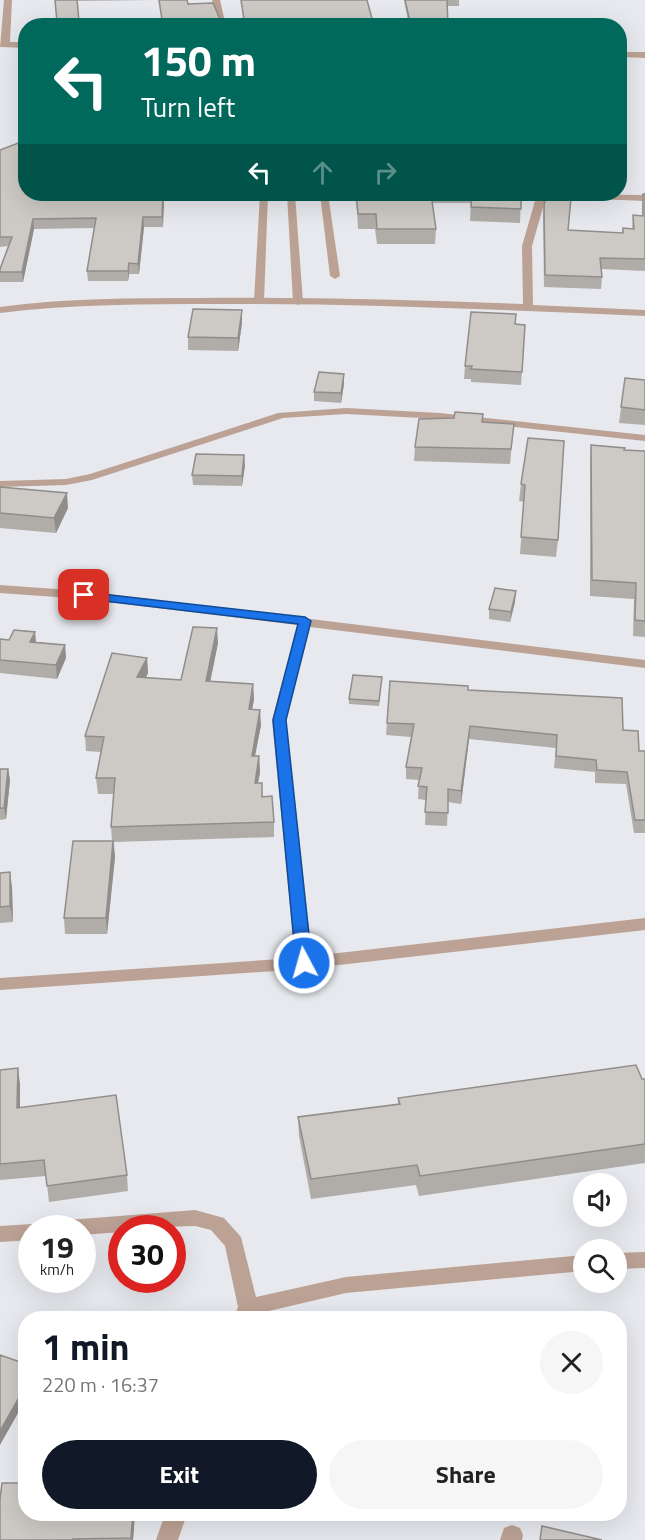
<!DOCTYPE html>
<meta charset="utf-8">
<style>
body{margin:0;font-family:"Titillium Web",sans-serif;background:#f6f6f6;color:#222;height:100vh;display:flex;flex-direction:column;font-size:22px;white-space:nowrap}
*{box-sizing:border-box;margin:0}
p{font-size:20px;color:#767676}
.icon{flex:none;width:33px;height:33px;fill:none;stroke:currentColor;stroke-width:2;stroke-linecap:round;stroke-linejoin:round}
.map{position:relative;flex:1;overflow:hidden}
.details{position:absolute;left:18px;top:1311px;width:609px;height:210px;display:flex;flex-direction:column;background:#fff;border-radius:24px;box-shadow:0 6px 24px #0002}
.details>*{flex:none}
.banner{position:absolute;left:18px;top:18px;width:609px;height:183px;border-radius:24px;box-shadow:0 6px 24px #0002;background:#00695c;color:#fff;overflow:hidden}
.controls{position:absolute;left:573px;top:1173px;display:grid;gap:12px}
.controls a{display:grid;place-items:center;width:54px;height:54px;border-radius:50%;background:#fff;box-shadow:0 6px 24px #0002;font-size:30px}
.speed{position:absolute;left:18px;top:1215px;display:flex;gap:12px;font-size:30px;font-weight:700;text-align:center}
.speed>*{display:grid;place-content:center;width:78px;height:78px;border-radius:50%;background:#fff;box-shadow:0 6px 24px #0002;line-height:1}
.speed small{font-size:15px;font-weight:400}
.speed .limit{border:9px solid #d22;background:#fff;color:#111}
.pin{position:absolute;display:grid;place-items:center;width:51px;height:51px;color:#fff;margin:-26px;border-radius:12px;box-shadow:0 3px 9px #0006}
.me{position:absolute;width:66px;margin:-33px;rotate:354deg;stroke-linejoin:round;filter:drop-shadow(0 0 4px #0008)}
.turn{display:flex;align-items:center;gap:21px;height:126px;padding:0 24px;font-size:27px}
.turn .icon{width:78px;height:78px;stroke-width:2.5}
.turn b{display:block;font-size:42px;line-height:51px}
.lanes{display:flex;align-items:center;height:57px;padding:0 24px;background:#0003;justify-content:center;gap:30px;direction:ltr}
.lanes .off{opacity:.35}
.round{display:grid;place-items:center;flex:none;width:63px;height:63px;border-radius:32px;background:#f6f6f6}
.overview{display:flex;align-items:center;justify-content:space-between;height:102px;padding:0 24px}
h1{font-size:36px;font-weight:700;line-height:45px;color:#111827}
.button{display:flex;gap:12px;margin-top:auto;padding:12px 24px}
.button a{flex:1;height:69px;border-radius:36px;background:#111827;color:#fff;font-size:24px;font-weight:700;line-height:69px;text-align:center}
.button a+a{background:#f6f6f6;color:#222}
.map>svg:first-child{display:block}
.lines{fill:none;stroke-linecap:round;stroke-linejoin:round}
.service{fill:#bca294;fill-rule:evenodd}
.minor{fill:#bca294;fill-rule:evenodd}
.wall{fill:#b0ada9}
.shaded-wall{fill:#908d8a}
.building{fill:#cdc9c5;stroke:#908d8a;stroke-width:1.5}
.route{fill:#1a73e8;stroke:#114b97;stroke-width:1.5}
</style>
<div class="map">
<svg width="645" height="1540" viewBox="0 0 645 1540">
<rect width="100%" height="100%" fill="#e7e9ee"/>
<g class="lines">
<path class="service" d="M260,194H268L264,301L259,304L254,301Z
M287,194H295L303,302L298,305L293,302Z
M320,194H328L340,276L335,279L330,276Z
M346,408L440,413L645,435V441L440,419L346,414L283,418L92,480L66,485L0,487V481L66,479L90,474L278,413Z"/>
<path class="minor" d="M4,0H12L10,42H26V48L0,47Z
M212,0H220L225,22L218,20Z
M645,52V58L620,57V52Z
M537,194L645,195V201L546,197L532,246L533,305L645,310V316C503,310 360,303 218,304C145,304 72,304 0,313V307C66,298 133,298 200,298C307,297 415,300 523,304L522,246Z
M0,585L84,591L645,660V668L310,627L286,720L312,956L645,918V930L304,969L0,990V978L295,958L272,720L297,625L84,599L0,593Z
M195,1210L224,1218L241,1237L256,1297L346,1277L584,1255V1271L346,1293L256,1314L254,1318H234L238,1307L225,1246L211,1230L195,1226L122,1228V1232L82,1235V1228H58L61,1222L68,1220Z
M32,1224L40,1228H32V1240L0,1242V1226Z
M645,1252V1268L616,1269V1253Z
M165,1514H187L178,1540H156Z
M512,1525L520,1528L523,1535L522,1540H500L504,1528Z"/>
</g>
<path class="wall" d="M55,0H155L77,1L79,26H57Z
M404,0H459V6H447L448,26H409Z
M0,150L26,194H39L38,198L163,195V227H144L139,274H129L128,281H88L87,271L94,228L34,229L23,282H0V269L8,246L0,247Z
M356,194H521L520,223L470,221L471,203H432L436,229L435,244H377L375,229H358Z
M643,194H645V271L601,269L602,277L601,289L544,287L543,216L544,205L568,230L622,233L623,228L632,229L633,215H642Z
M242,323L238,351L188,350V337Z
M515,325H525L521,385L471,382V379H464L465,366Z
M625,378L645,380V425L619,423Z
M344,384L341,403L314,401V392Z
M483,414V422L514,424L510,464L414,461L415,447L454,418Z
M528,438L558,540L556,557L520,554L524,502L519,501L521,484Z
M591,445L624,450L645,451V637L633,636L634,599L590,596V461Z
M245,465L242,486L193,485L192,475Z
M0,487L68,508L56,533L0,528Z
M515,602L510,622L489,619V609Z
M35,632L36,642L65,645L66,658L57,679L0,673V639L9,640Z
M218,643L210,682L253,684L254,700L252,709L261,725L255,756H259L260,772L258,783L274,822V837L114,842L115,857L107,934H65L64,918L112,841L111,827L114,794H98L96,778L101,752L86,751L85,736L147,658L148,673L146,678L181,680Z
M382,677L379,706L349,704V699Z
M468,690L623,730L639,751H645V833H634L626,784L595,783V772L554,768L556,748L469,739L461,804L448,802L447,826L425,825L426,800L418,799L419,780L406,779V767L411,737L386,735L387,723Z
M0,769H8L10,780L6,819L0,820Z
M10,872L12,888L13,922L0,923V873Z
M0,1070L20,1084V1108L127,1175L128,1191L49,1202L46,1176L0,1180Z
M645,1079V1163L419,1196L416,1185L311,1199L299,1136L298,1117L398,1104V1098Z
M135,1514L133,1540H0Z"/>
<path class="shaded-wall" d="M355,22V26H314Z
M163,195L164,205L163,227L162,217Z
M143,217L144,227L139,274L138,264Z
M33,219L34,229L23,282L22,272Z
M129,263V274L128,281V271Z
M242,310V323L238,351V338Z
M344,374V384L341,403V393Z
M244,455L245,465L242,486V476Z
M67,493L68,508L56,533L54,518Z
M516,591L515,602L510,622L511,612Z
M217,628L218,643L207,697L206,681Z
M35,632L36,645L30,642Z
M65,645L66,658L57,679L56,665Z
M147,658L148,673L138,692L137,677Z
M253,684L254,700L249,724V709Z
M260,710L261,725L252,771V756Z
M470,726L469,739L461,804V791Z
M259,756L260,772L255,799V783Z
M8,769L10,780L6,819L4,808Z
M113,841L115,857L107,934L106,918Z
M10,872L12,888L13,922L10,906Z
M18,1068L20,1084V1125L17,1108Z
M26,1385V1399L0,1445V1431Z
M133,1514H135L133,1540H131Z"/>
<path class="building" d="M55,0H77L79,21L57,22Z
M159,0H187L188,4L213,3L223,26H163Z
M241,0H367L374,26H355V22L314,26H245Z
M405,0H447L448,26H411Z
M26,140V194H37L36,198L163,195L162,217H143L138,264L129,263L128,271H87L96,218L33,219L22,272H0V269L12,237H0V150Z
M356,194H431L436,229H377L376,214H358Z
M472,194H521V209L471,207Z
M643,194H645V259L600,258L602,277L545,275L544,205L546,197L571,198L568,230L623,233V228L634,229L633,215L643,216Z
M193,309L242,310L238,338L188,337Z
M471,312L516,314L515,324L525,325L522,372L471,369L472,366H465Z
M319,372L344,374L341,393L314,392Z
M625,378L645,380V410L621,407Z
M455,412L483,414L482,422L514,424L511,449L415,447L419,419L454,418Z
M528,438L564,441L558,540L521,537L525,485L521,484Z
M591,445L625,448L624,450L645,451V621L635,620L636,583L592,580Z
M196,454L244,455L242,476L192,475Z
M0,487L67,493L54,518L0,513Z
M495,588L516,591L511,612L489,609Z
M193,627L217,628L206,681L253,684L249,709L260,710L252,756H259L255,783H262V797L272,796L274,822L111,827L115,778H96L104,737L85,736L112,653L147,658L137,677L181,680Z
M14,630L35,632L30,642L65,645L56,665L0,660V639L9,640Z
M353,675L382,677L379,701L349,699Z
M390,681L468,686V690L622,698L623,730L638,731L639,751H645V820H635L627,772L597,770L596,760L556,756L557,735L470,726L461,791L448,789V813L425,812L427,787L418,786L422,768L406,767L414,724L387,723Z
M0,769H8L4,808H0Z
M73,841H113L106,918H64Z
M10,872V906L0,907V873Z
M636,1065L642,1079H645V1144L420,1176L417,1165L311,1179L298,1117L400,1104L398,1098Z
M18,1068L17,1108L116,1095L127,1175L47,1186L44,1160L0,1164V1070Z
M0,1355L26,1364V1385L0,1431Z
M2,1483H26V1514H133L131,1538L73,1539V1540H0V1499Z
M542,1526L602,1540H540Z"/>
<path class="route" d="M84,592L305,617L311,621L286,720L312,963L309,967H299L296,963L273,720L298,624L79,598L77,595Z"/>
</svg>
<div class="controls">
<a><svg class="icon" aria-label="sound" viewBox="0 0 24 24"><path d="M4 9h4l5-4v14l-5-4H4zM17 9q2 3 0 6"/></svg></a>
<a><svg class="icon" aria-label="search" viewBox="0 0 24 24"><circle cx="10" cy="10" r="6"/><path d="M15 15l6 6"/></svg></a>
</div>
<div class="speed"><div>19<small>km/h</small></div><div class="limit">30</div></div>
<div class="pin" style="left:84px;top:595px;background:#d93025"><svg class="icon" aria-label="arrive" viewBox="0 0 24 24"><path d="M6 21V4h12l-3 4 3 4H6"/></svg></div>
<svg class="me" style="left:304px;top:963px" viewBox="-20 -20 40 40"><circle r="17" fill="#1a73e8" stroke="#fff" stroke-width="3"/><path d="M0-11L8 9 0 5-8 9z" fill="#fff"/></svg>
<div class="banner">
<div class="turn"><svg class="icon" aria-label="left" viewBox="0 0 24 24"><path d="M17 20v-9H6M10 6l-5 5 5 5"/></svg><div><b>150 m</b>Turn left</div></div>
<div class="lanes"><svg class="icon" aria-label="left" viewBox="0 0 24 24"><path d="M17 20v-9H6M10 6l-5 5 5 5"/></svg><svg class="icon off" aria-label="ahead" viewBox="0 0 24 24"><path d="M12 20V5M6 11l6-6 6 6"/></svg><svg class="icon off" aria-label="right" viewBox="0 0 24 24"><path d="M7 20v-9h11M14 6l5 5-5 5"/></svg></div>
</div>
<section class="details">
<div class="overview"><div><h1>1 min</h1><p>220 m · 16:37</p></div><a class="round"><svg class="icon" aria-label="close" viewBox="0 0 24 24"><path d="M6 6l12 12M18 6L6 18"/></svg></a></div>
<div class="button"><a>Exit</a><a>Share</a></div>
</section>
</div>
